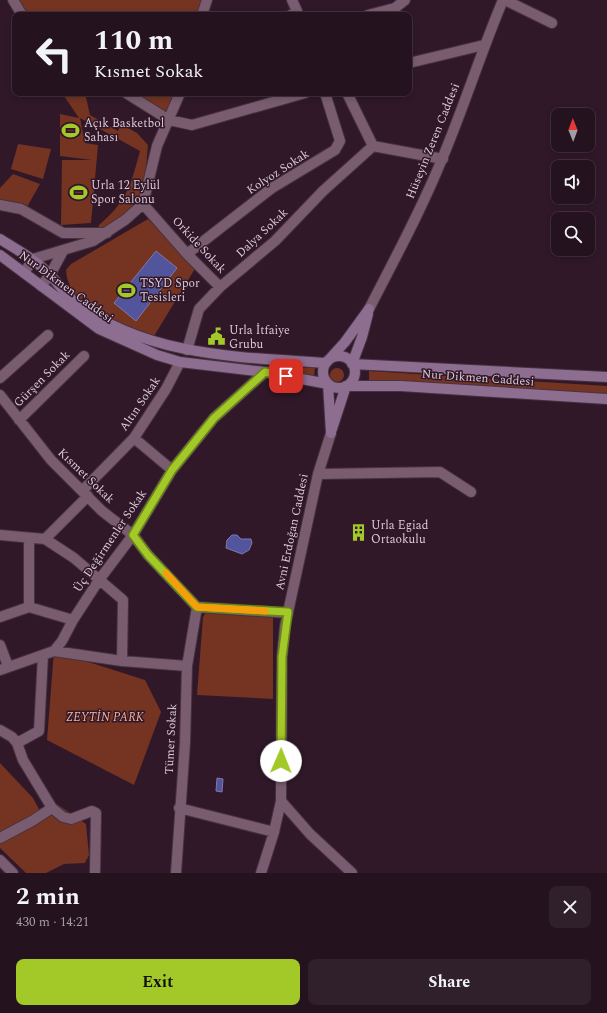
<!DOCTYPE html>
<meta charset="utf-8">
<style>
body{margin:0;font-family:Spectral,serif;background:#30202c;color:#f1f3f6;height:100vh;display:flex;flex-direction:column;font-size:15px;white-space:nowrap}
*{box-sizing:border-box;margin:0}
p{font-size:13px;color:#a39ea4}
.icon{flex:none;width:22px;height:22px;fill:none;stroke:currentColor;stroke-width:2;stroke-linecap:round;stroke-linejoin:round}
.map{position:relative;height:873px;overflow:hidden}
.details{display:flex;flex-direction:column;background:#24121f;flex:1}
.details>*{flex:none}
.hud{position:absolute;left:12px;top:12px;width:400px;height:84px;border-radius:8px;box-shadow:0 2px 6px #0003,0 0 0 1px #41323d;background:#24121f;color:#f1f3f6;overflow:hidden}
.needle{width:26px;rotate:359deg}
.fabs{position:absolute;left:551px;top:108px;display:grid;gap:8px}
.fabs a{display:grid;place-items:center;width:44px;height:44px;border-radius:8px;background:#24121f;box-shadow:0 2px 6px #0003,0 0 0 1px #41323d;font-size:20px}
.pin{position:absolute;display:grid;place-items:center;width:34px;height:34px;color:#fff;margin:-17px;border-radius:8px;box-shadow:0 2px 6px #0006}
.me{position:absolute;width:44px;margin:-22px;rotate:1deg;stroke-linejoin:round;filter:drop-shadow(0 0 3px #0008)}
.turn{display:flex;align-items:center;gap:14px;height:84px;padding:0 16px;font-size:18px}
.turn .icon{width:52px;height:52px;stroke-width:2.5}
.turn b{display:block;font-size:28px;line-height:34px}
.round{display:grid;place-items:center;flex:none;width:42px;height:42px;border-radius:8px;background:#30202c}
.summary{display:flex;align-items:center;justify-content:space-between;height:68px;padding:0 16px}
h1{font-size:24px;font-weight:700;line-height:30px}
.primary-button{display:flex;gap:8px;margin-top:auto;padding:8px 16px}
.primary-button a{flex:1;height:46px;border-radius:8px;background:#a2c927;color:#111;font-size:16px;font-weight:700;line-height:46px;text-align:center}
.primary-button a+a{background:#30202c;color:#f1f3f6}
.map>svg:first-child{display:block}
.green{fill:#753321}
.water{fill:#53559c;stroke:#7c78ae}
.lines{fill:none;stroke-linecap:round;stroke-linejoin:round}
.minor-casing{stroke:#463341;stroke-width:12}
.tertiary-casing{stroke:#463341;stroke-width:12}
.secondary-casing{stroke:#463341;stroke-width:12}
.minor{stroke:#795c70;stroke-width:10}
.tertiary{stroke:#795c70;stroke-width:10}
.secondary{stroke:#8d6d90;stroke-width:10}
.route-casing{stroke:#698319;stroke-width:10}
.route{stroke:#a2c927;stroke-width:7}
.slow{stroke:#f59e0b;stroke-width:7}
.labels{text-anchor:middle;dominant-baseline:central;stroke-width:3;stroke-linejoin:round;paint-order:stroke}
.poi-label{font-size:12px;fill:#dccbd7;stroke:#301829;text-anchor:start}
.street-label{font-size:12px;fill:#dccbd7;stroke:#301829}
.park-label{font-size:12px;font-style:italic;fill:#f7b19e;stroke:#301829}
</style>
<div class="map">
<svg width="607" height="873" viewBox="0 0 607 873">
<rect width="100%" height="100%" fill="#301829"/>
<path class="green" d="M13,0H207L202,15H22Z
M68,93H85L90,115L118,131L121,124L137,133L148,145L143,204L107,233L98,226C128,200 130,187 140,151L80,118L85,143L98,145L91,223L61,225L62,160H92L60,156V114L79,118L64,96Z
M126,93H180L169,120Z
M18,144L51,149L43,179L11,169Z
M13,174L40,184L27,207L0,202V188Z
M148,219L196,267L151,341L76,303L67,278L66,270L71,264Z
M315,367L314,377L281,369Z
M330 375a7 7 0 1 1 14 0a7 7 0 1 1-14 0Z
M369,371L607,386V395L369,380Z
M208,610L273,616V699L197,695L203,617Z
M54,651L145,680L161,712L134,785L47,740Z
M0,763L33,798L40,811L51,800L86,824L89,855L85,863L64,864L46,873H26L0,848Z"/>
<path class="water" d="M156,251L177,268L136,321L114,303Z
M232,535H237L241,539H251L252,543L249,550L242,554L226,548L227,540Z
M217,778L223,779L222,792L216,791Z"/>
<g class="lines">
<defs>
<path id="minor" d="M13,0L22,15
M505,0L552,23
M202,15L207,0
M291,15L297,11L292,0
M368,15L395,8L405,0
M409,63L484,45
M126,93L169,120L192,125L305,93
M347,93L373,146L443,159
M143,204L187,254L220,287
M0,205L21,209L63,233H107
M187,254L272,188L335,150L340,141L325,93
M24,273L33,259L93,241L125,220L143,204L157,146L180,93
M41,286L50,275L63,251
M187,350L199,309L220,287L275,241L323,191L373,146
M0,378L48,335
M0,395L51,460L102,511L133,535L148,555L197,607L288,613
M19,420L84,356
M331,433L318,474L285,626L282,657L281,801L310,834L352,873
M134,438L172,470
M318,474L440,472L471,492
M82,491L134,438L166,389L180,362
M0,535L45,539
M45,539L74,558L123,600L122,661L187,666
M45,539L88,496
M29,607V539
M0,617L29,607L73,620
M0,645L8,666
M54,651L122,661
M0,670L54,651L62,641L73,620L99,580L133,535L172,470L214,418L265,372
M0,730L12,737L17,743L23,760L52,808L63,817L71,819L92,811L96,813L95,873
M17,743L39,731L43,655
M179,808L274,832
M0,838L32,821L52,808
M0,860L13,873
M176,873L185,743L187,666L197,607
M261,873L274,832L281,801"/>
<path id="tertiary" d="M369,309C394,260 421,211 442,159C464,107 481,52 503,0"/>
<path id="secondary" d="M0,239C17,250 35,259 49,274C58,283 66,295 76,303C148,357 240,357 326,363L345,342L369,309
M0,255L99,329L157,355L180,362L265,372L328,384L331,433
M368,314L362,337L352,364L607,377
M323 372a16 16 0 1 1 32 0a16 16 0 1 1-32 0Z
M332,429L346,386H401L607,399"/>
</defs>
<use href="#minor" class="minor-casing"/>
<use href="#tertiary" class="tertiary-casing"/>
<use href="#secondary" class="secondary-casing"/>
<use href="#minor" class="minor"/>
<use href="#tertiary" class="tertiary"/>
<use href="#secondary" class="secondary"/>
</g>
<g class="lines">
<defs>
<path id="route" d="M281,761L282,657L288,612L197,607L148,555L133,535L172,470L214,418L265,372L286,376"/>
</defs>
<use href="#route" class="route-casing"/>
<use href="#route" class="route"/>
<path class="slow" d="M166,573L197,607L265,611"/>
</g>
<defs>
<symbol id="stadium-bare" viewBox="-9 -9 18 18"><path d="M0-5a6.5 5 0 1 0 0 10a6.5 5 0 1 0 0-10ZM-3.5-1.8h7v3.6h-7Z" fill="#a2c927" stroke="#301829" stroke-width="2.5" paint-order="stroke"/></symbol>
<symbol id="civic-bare" viewBox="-9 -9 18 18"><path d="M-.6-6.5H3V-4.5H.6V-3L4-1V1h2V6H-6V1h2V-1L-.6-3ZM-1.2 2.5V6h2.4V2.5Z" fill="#a2c927" stroke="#301829" stroke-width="2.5" paint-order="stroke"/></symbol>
<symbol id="building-bare" viewBox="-9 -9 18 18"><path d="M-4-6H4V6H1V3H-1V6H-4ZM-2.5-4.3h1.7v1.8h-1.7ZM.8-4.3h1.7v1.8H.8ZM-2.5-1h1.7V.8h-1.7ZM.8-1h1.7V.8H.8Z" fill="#a2c927" stroke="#301829" stroke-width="2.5" paint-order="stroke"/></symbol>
</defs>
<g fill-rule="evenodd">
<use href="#stadium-bare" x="58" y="118" width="25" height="25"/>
<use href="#stadium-bare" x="66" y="180" width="25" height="25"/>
<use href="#stadium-bare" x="114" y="278" width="25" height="25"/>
<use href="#civic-bare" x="204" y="324" width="25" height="25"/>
<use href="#building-bare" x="346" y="520" width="25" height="25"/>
</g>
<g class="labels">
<g class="poi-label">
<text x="84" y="123">Açık Basketbol<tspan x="84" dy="14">Sahası</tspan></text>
<text x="91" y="185">Urla 12 Eylül<tspan x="91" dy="14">Spor Salonu</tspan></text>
<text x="140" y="283">TSYD Spor<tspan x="140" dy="14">Tesisleri</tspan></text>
<text x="229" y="330">Urla İtfaiye<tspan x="229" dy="14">Grubu</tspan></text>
<text x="371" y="525">Urla Egiad<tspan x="371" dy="14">Ortaokulu</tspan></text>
</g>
<g class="street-label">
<text transform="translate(433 141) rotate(-68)">Hüseyin Zeren Caddesi</text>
<text transform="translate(278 172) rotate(-33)">Kolyoz Sokak</text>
<text transform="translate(262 233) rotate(-43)">Dalya Sokak</text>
<text transform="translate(199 245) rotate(47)">Orkide Sokak</text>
<text transform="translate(66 287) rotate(36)">Nur Dikmen Caddesi</text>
<text transform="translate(478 378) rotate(4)">Nur Dikmen Caddesi</text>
<text transform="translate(42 379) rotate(-45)">Gürşen Sokak</text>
<text transform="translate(140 404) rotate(-56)">Altın Sokak</text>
<text transform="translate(86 476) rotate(44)">Kısmet Sokak</text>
<text transform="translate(292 532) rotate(-78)">Avni Erdoğan Caddesi</text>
<text transform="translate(110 541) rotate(-56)">Üç Değirmenler Sokak</text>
<text transform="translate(171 739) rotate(-87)">Tümer Sokak</text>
</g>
<g class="park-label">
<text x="105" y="717">ZEYTİN PARK</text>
</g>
</g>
</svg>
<div class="fabs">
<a><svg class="needle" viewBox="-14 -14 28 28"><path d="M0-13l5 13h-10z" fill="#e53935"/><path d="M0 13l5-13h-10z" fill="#a39ea4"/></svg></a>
<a><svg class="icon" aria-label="sound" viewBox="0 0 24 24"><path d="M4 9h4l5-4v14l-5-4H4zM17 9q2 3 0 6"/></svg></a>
<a><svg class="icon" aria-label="search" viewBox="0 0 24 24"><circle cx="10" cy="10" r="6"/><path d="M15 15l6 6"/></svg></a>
</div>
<div class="pin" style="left:286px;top:376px;background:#d93025"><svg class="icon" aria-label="arrive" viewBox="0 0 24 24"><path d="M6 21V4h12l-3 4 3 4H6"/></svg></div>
<svg class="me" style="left:281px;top:761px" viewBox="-20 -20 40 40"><circle r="19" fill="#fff"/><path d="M0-13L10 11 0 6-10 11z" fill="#a2c927"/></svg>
<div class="hud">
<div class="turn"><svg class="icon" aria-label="left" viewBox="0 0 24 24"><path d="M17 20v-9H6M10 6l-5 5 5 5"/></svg><div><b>110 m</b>Kısmet Sokak</div></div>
</div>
</div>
<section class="details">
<div class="summary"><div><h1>2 min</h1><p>430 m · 14:21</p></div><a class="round"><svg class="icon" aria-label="close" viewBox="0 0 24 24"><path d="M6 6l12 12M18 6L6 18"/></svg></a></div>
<div class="primary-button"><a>Exit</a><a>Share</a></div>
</section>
